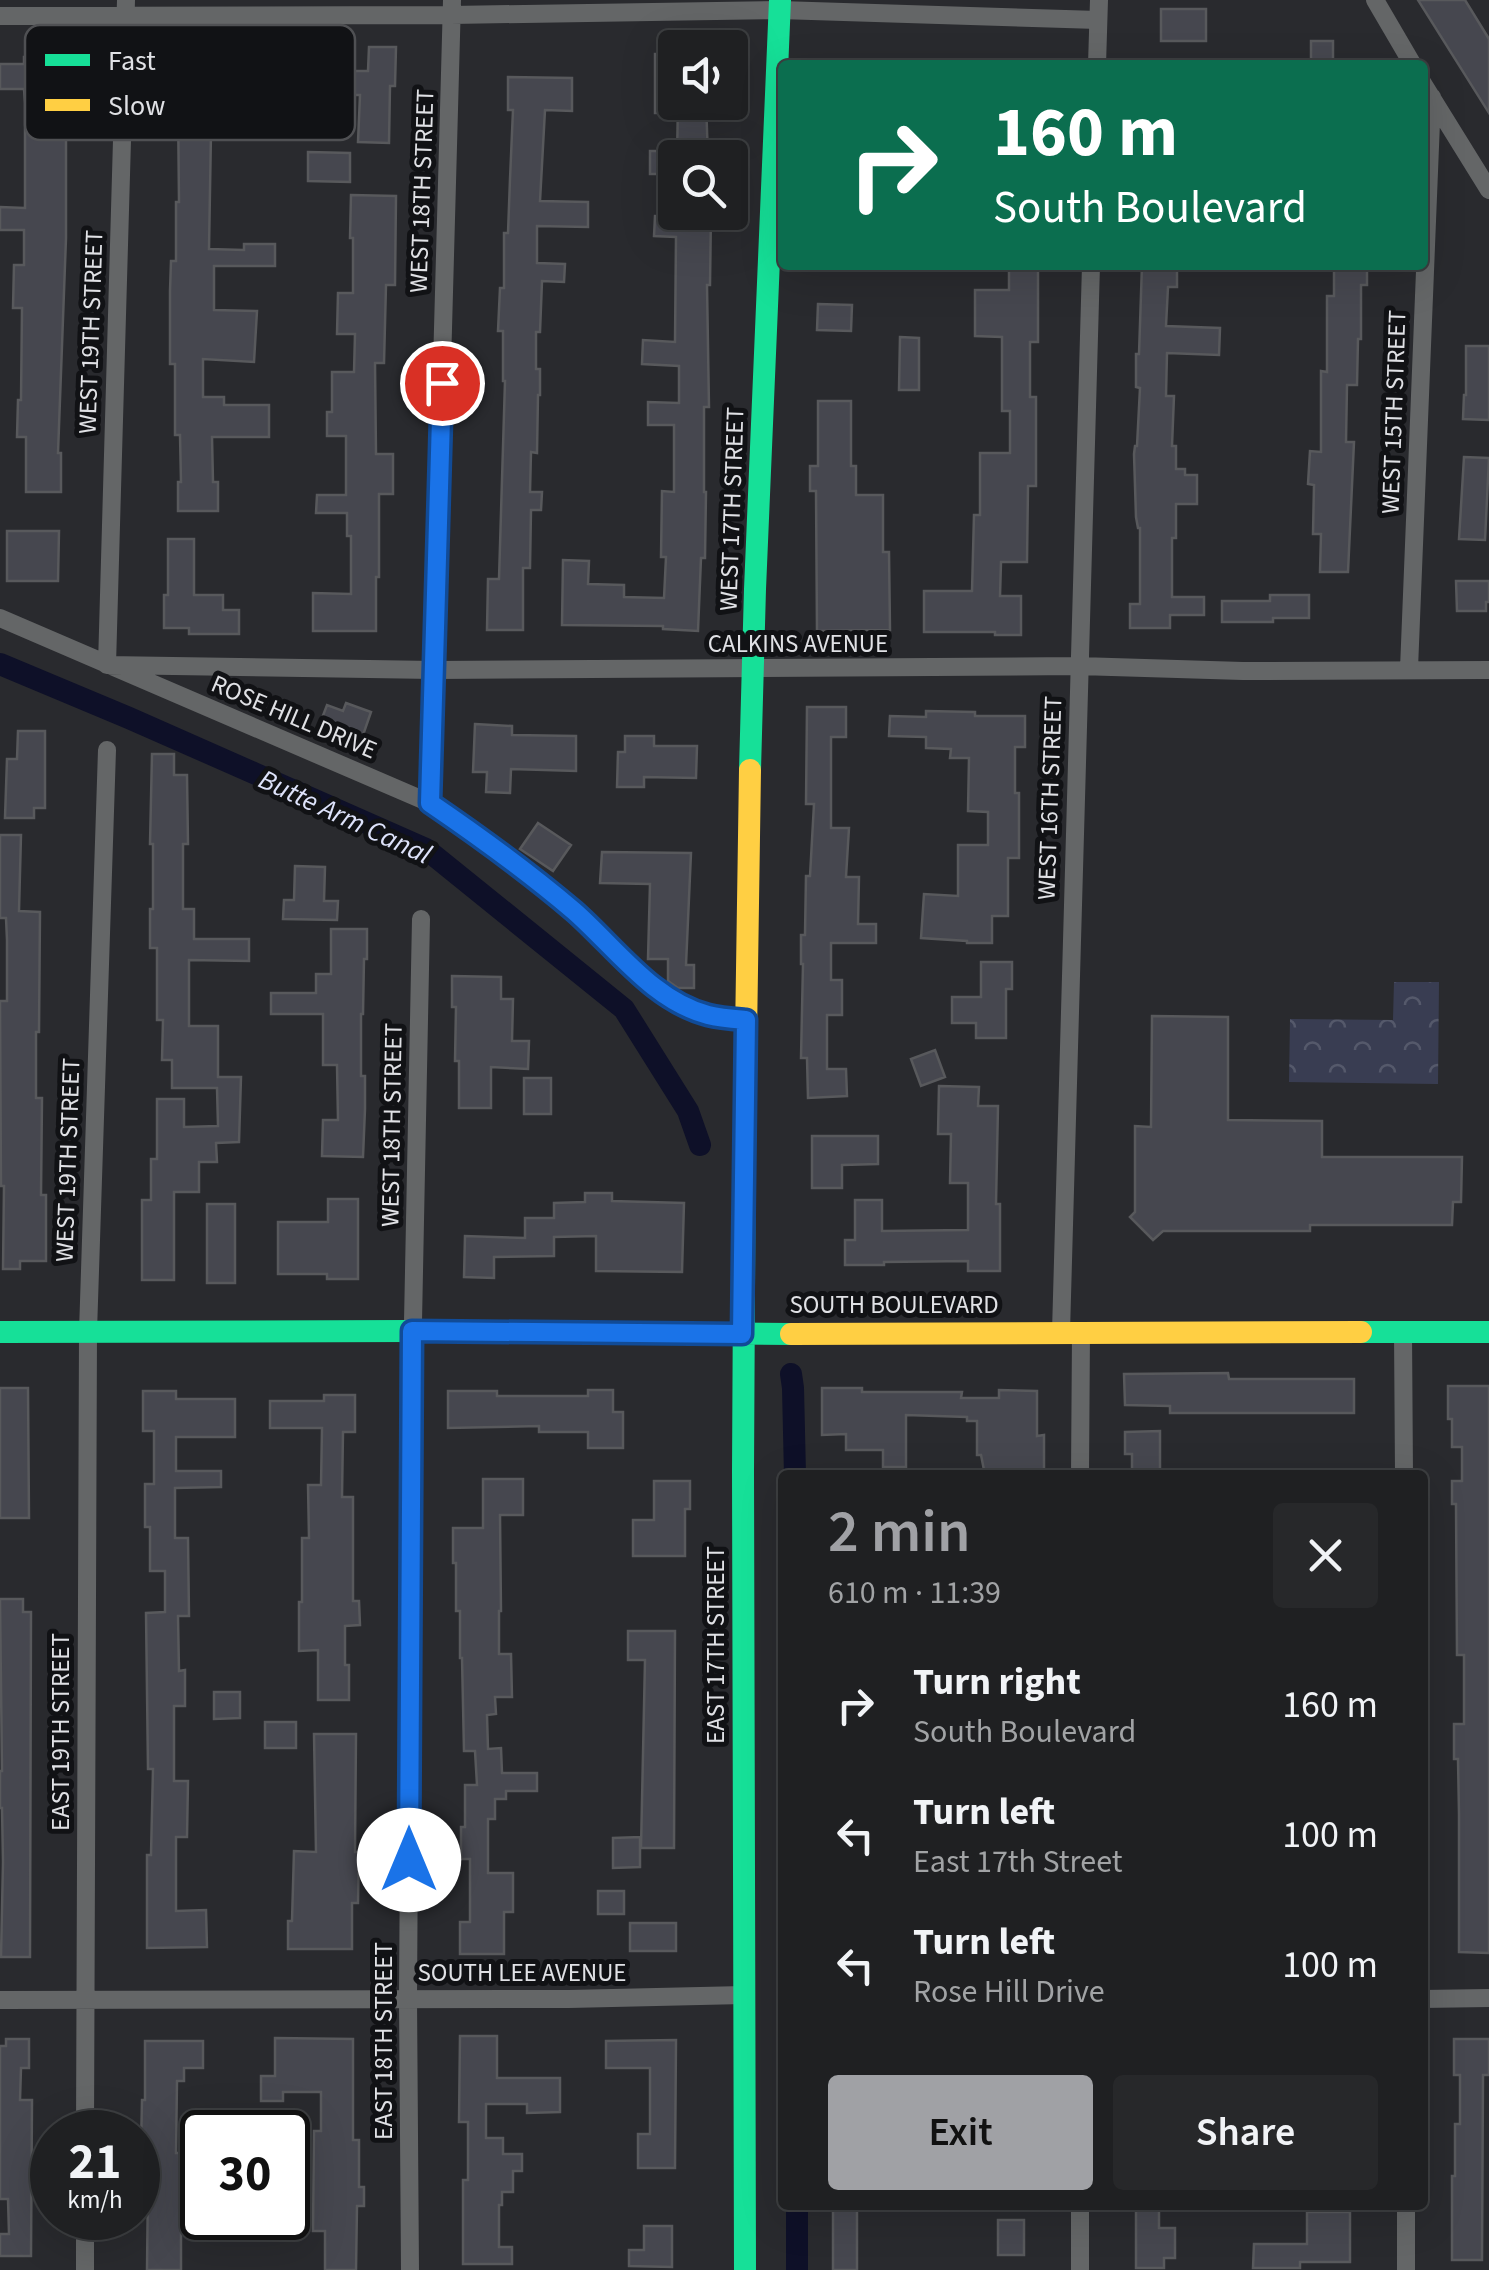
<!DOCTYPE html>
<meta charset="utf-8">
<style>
body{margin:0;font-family:"Source Sans 3",sans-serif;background:#27282a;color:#f1f3f6;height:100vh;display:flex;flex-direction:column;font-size:38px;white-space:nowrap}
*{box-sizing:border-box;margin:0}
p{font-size:32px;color:#a1a3a5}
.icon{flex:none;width:55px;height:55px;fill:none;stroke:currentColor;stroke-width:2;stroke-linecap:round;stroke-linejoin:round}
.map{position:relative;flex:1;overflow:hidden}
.side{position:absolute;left:778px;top:1470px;width:650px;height:740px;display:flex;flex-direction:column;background:#1f2022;border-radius:10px;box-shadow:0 10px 40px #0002,0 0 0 2px #3c3e40}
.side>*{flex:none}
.hud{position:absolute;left:778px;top:60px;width:650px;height:210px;border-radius:10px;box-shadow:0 10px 40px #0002,0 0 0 2px #3c3e40;background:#0b6e4f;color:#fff;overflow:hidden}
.tools{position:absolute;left:658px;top:30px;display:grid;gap:20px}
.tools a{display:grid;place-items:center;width:90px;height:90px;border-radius:10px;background:#1f2022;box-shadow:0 10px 40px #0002,0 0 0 2px #3c3e40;font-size:50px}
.speed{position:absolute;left:30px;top:2110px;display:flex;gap:20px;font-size:50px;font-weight:700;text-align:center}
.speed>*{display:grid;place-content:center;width:130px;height:130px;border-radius:50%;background:#1f2022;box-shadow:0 10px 40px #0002,0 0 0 2px #3c3e40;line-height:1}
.speed small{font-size:25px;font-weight:400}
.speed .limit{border:5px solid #111;border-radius:15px;background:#fff;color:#111}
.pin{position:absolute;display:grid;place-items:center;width:85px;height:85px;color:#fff;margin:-42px;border:5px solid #fff;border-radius:50%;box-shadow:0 2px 10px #0007}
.me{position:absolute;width:110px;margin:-55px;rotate:0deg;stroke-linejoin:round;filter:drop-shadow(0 0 8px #0008)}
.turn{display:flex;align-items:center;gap:35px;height:210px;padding:0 50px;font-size:45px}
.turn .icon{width:130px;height:130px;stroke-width:2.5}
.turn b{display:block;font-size:70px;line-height:85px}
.round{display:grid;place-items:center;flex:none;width:105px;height:105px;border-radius:10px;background:#27282a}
.headline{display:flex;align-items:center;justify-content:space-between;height:170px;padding:0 50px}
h1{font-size:60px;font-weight:600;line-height:75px;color:#a0a1a5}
.button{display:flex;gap:20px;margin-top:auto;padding:20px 50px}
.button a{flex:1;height:115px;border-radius:10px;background:#a0a1a5;color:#111;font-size:40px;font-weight:600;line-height:115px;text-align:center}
.button a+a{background:#27282a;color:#f1f3f6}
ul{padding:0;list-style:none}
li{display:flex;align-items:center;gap:30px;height:130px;padding:0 50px}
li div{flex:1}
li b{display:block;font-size:38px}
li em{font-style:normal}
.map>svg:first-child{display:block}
.park{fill:url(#park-crowns)}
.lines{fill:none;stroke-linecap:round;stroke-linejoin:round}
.canal{stroke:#0e1028;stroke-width:22}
.building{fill:#46474f;stroke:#58595c;stroke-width:2.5}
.street{stroke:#646667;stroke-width:18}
.fast{stroke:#16e098;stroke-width:22}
.slow{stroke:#ffcf43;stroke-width:22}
.route-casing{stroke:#114b97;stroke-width:25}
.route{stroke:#1a73e8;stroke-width:18}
.labels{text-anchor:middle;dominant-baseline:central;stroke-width:10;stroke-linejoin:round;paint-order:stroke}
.street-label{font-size:25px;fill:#e0e1e5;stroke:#111215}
.water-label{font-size:28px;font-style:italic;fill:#dee3fb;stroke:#111215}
.key{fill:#111215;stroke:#4f5053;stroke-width:2.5}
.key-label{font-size:28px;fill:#e0e1e5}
</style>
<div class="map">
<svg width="1489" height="2270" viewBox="0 0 1489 2270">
<defs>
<pattern id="park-crowns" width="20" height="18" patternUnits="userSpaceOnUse" patternTransform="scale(2.5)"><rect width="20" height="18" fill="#393d52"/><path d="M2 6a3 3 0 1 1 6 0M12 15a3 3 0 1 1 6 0" fill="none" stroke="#55596b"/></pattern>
</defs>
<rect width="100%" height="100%" fill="#292a2e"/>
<path class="park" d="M1394,982H1439L1438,1084L1289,1082L1290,1019L1393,1020Z"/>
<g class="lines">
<path class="canal" d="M0,664L129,718L426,849L624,1009L688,1111L700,1145
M791,1374L793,1388L795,1475
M797,2205V2270"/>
</g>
<path class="building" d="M1418,0H1465L1489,39V113Z
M1161,9H1206V41H1161Z
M1311,41H1333V65H1311Z
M369,47H396L395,86H390L389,143L358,142L360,95H343V71H368Z
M655,54H675V113H655Z
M24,57H71V103H66V238L58,453H61V492H26V437H17L18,400H21L22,308H13L14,265H24V230H0V207L25,208V103L24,89H0V64H24Z
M255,59H280V95H229V132H211L209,249L244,250V244H275V266H214V310L257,311L254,362L203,359V397H224V405H269V437H212L213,482H218V511H178V482H181L180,435H175V364H170V291L171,261H176V202H179L178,104H182L183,60L255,61Z
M508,77L572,78V111L545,110L540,201L588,202V227L537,226V263L565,264L564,282L542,281L540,332H536V369H540V395H538L537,453L531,452L530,492H542L541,510H531L530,568H523V630H487L488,579H499L505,381H503V331H498L500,288H504V233H508L510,179L513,110H508Z
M678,102H706L708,158H677Z
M650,151H675V174H650Z
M308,152L350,153V182L308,181Z
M351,195L396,196L395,285H386L384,363H375L376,454H393V494H379V577H376V631H313V593L351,594V536H347V513H316L317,495H346V436H327V412H332V372H354L355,334H337L338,293H353V238H350Z
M684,212H711L710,285H707L709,407H704V492H706L705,558H701L698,631L663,629V626L562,625L563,560L589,561L588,584L624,585V597L664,598L666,557H661L662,491L674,492V425H648V402L679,403V366L642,364L643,340L675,342L676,237L654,236L655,216L684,217Z
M1009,265H1038V342H1030V397H1036V486H1028L1027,562H1001L1000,596H1021V635H995V632H924V591H972L974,515H980V453H1010V411H1002V337L975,336V290H1009Z
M1142,265H1177V287H1168L1166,326L1220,328L1219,355L1167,353L1166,396H1174L1172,446H1176V469H1185V475H1197V504H1176V538H1172V597H1204V615H1170V628H1130V604H1140V528H1138L1136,517L1134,454L1135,446H1137L1140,388L1136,387V354H1139Z
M1334,265H1367V285H1361V339H1358L1357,385H1347L1346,442H1354L1348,572H1320L1321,534H1313L1314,485L1308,484L1310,451L1321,452V371L1327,372V296H1334Z
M818,304L852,305L851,331L817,330Z
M900,337L919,338V390H899Z
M1466,346H1489V420L1463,419L1464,395H1466Z
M818,401H851V466H856V495H883V552H889L890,630L817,631L816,491H810V466H818Z
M1464,457L1489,458L1485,540L1459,539Z
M7,531H59L58,581H7Z
M168,539H194V595H223V610H239V634H189V628H164V595H168Z
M1456,581H1489V602H1486V611H1457Z
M1270,595H1309V618H1273V622H1222V601H1270Z
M346,703L371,712L361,741L319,726L327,705L343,711Z
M807,707H846V737H831V828H849L846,877H859L858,924H876V943H831V980H842V1015H827V1069H846L847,1096L808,1098L807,1058H801L803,964H801V935H805L806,876H810L814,804H806Z
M926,711L975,712V716H1025V747H1015V793H1019V858H1008V916H992V943H967V941L921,938L924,894L958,896V845H988V812L968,811L969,758H950L951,749L926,748V737L889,736L890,716L926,717Z
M475,724L512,726V735L576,736V771L511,769L510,793L486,792L487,772H473Z
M18,731H45V808H34V818H5L7,759H17Z
M625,736H654V746H697L696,778L644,777V787H617L618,752H625Z
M152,754H174V775H187L188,844H183V909H194V939H249V961L189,960V1026H218V1077H241L239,1142L216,1143L217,1162H199V1192H174V1280H142V1200H151V1159H157V1099H184V1127L218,1126L217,1088H172V1060H162L163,1020H157V948H150V909H153V844H150Z
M538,823L571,845L553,871L520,849Z
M0,835H21L19,911L40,912L39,1032H36V1098H42L41,1195H46V1261H20V1269H3L4,1186H1L0,1001H7V940L6,918H0Z
M602,852L691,853L686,965H694V988H678L668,981V959H648L650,884L600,883Z
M295,866L325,867L324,901H338L337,920L283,919L284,900H294Z
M331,929H367V959H364L363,1014H361V1076H365V1109L363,1157L322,1156L323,1120H338L337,1065H323V1014H271V993H316V974H331Z
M981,962H1012V989H1006V1038H976V1023H952V997H981Z
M452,976L501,977V999H513L512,1041H529L528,1069L491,1067V1108H459V1061H455L456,1007H452Z
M1152,1016L1228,1017V1120L1322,1121V1157H1462L1461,1202H1453L1452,1225H1310V1231H1163L1153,1240L1130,1217L1135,1212V1126L1151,1127Z
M935,1050L945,1077L921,1086L911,1059Z
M524,1078H551V1114H524Z
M939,1086L979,1087L978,1106H998L996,1204H1000V1271H968V1261L884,1262V1265H845V1240H855V1200H882V1231L968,1230V1183H950L951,1134H938Z
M812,1136H878V1164L842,1165V1188H812Z
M585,1193H612V1201L684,1203L682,1272L596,1271V1236L554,1237V1256L494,1257V1278L464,1277L465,1236L525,1238V1218H554V1203L585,1202Z
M328,1199H358V1279H327V1274H278V1222H328Z
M207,1204H235V1283H207Z
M1228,1373L1229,1379H1354V1413H1170V1406L1125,1405L1124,1374Z
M1448,1386H1489V1953L1459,1952V1814L1458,1759H1454V1724H1464V1655H1457L1456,1504H1452V1481H1462V1447H1452V1419H1448Z
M0,1388H28L29,1518H0Z
M822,1388H862V1392H962L961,1398H999V1390L1037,1391V1436L1044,1435V1475H985L981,1455H977V1421H967V1417L906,1415V1467H883V1450H846V1434L822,1435Z
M588,1390H613V1412H623V1448H588V1432H539V1426L448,1428V1391H497V1396H588Z
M143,1391H176V1399H235V1437H176V1471H221V1487L175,1488V1538H188L189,1616H178L179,1671L185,1670V1706H174V1781H188L187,1837H176V1911L206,1910L207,1947L147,1948V1855H151L153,1769H148L146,1613L165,1612V1571H150V1527H145V1484H154V1431H143Z
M324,1395H355V1432H343L342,1497H353V1601H359L360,1625L345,1626V1665H349V1700H318V1650L299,1651V1602H302V1538H309L308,1485H321L322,1428H270V1401H324Z
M1160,1431V1475H1132V1454H1125V1432Z
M483,1479H523V1515H500L501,1611H499V1654H511L512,1697H495L496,1714L487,1715L488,1749L501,1748L502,1773H537V1791H506V1799H495V1819H488V1873H513V1912H504V1954H460V1922H470V1859H461V1827H465V1785H477L475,1751H464L462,1658H460V1611H456V1563H453V1528H483Z
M654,1481H690V1509H685V1556H633V1520H654Z
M0,1599H23V1612H31L30,1957H1L3,1862L2,1808H0V1771H2Z
M628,1631H675L674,1848H641L645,1660H628Z
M214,1692H240V1718L214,1719Z
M265,1722H296V1748H265Z
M314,1734H356L355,1852H359L358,1903H352V1949H288V1921H292L294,1851L316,1852Z
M640,1837V1867L613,1868V1838Z
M598,1891H624V1914H598Z
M630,1923H676V1951H630Z
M460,2036H497V2078H560V2112L527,2113V2104H486V2138H503V2154H522V2171H513V2192H502V2205H499V2247H512V2264H463V2180H468V2122H459Z
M275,2038L353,2039V2140H359V2187H364V2206H357L356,2270H325V2231H313L314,2131H321V2092H283V2101H261V2076H275Z
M6,2039H29V2068H21L20,2100H32L31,2256H0V2234H9L8,2199H0V2046H6Z
M1454,2039H1489V2075H1483L1482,2260H1452V2176H1455V2124H1460V2075H1454Z
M676,2040L675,2168H638V2134H650V2068H606V2041Z
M145,2041H203V2068H184V2081H177L176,2153H181V2270H147L148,2183H145V2147H141L142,2100H145Z
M833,2205H857V2270H833Z
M1136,2205H1159V2228H1175V2258H1164V2268H1136Z
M1307,2212H1350V2262H1300V2268H1253L1254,2244H1307Z
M998,2220H1024V2255H998Z
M644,2226H672V2267L629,2266V2250H644Z"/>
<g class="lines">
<path class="street" d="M126,0L107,665L434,670L1079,666L1243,671L1489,670
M1375,0L1413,65
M0,16L451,15L780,10L1098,20
M1097,65L1099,0
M1422,82L1489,190
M0,618L430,803C479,837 528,872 573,911C614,947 653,1001 708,1015C720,1018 734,1019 747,1020
M1409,669L1432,97
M430,803L452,0
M1061,1332L1091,265
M1403,1332L1404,1475
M1080,1475L1081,1332
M1422,1999L1489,1998
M0,2000L569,1999L744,1995
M85,2132L88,1332L107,750
M1080,2205V2270
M1406,2205V2270
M85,2270V2218
M410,2270L408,1998L412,1372L421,919"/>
<path class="fast" d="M750,770L755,589L780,0
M0,1332L412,1331L791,1334
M1361,1332H1489
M745,2270L743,1471L745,1103"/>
<path class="slow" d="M745,1103L750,770
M791,1334L1361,1332"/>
</g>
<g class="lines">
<defs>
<path id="route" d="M409,1860L412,1331L742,1334L746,1020C734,1019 720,1018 708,1015C653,1001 615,947 574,911C528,872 480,837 430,803L442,383"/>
</defs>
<use href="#route" class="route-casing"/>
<use href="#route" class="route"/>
</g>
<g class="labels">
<g class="street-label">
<text transform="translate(422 191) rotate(-88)">WEST 18TH STREET</text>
<text transform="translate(91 332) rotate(-88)">WEST 19TH STREET</text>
<text transform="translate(1394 412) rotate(-88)">WEST 15TH STREET</text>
<text transform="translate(732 509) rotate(-88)">WEST 17TH STREET</text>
<text x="798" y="644">CALKINS AVENUE</text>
<text transform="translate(294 717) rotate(23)">ROSE HILL DRIVE</text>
<text transform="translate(1050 798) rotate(-88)">WEST 16TH STREET</text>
<text transform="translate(392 1125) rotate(-89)">WEST 18TH STREET</text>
<text transform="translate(68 1160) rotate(-88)">WEST 19TH STREET</text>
<text x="894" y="1305">SOUTH BOULEVARD</text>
<text transform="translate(716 1645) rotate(-90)">EAST 17TH STREET</text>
<text transform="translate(61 1732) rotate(-90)">EAST 19TH STREET</text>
<text x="522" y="1973">SOUTH LEE AVENUE</text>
<text transform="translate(384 2041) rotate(-90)">EAST 18TH STREET</text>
</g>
<g class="water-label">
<text transform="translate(345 817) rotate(25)">Butte Arm Canal</text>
</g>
</g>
<rect x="25" y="25" width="330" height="115" rx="15" class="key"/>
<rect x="45" y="54" width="45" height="12" fill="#16e098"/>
<rect x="45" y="99" width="45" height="12" fill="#ffcf43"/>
<g class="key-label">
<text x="108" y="70">Fast</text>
<text x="108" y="115">Slow</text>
</g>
</svg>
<div class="tools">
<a><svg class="icon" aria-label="sound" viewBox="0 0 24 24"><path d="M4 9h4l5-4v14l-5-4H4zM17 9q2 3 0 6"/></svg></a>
<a><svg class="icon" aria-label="search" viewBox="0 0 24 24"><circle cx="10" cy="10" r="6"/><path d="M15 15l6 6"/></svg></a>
</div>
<div class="speed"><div>21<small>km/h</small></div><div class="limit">30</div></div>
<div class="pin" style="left:442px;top:383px;background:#d93025"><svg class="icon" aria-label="arrive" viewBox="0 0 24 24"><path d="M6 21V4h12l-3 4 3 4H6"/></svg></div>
<svg class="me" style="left:409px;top:1860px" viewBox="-20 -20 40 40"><circle r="19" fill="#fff"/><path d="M0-13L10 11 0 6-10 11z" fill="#1a73e8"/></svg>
<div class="hud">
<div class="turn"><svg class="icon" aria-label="right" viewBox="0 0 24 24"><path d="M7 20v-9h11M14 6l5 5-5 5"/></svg><div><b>160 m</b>South Boulevard</div></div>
</div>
<section class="side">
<div class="headline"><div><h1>2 min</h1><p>610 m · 11:39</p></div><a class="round"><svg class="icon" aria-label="close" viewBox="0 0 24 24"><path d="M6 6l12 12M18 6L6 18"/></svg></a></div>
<ul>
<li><svg class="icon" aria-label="right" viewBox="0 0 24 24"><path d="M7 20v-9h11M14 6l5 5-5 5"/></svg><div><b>Turn right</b><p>South Boulevard</p></div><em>160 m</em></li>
<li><svg class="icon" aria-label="left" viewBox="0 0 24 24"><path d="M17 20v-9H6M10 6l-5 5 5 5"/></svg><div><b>Turn left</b><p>East 17th Street</p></div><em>100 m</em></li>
<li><svg class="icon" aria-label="left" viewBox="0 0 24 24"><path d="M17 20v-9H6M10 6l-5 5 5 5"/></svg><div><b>Turn left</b><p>Rose Hill Drive</p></div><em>100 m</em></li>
</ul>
<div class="button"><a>Exit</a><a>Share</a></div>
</section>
</div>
